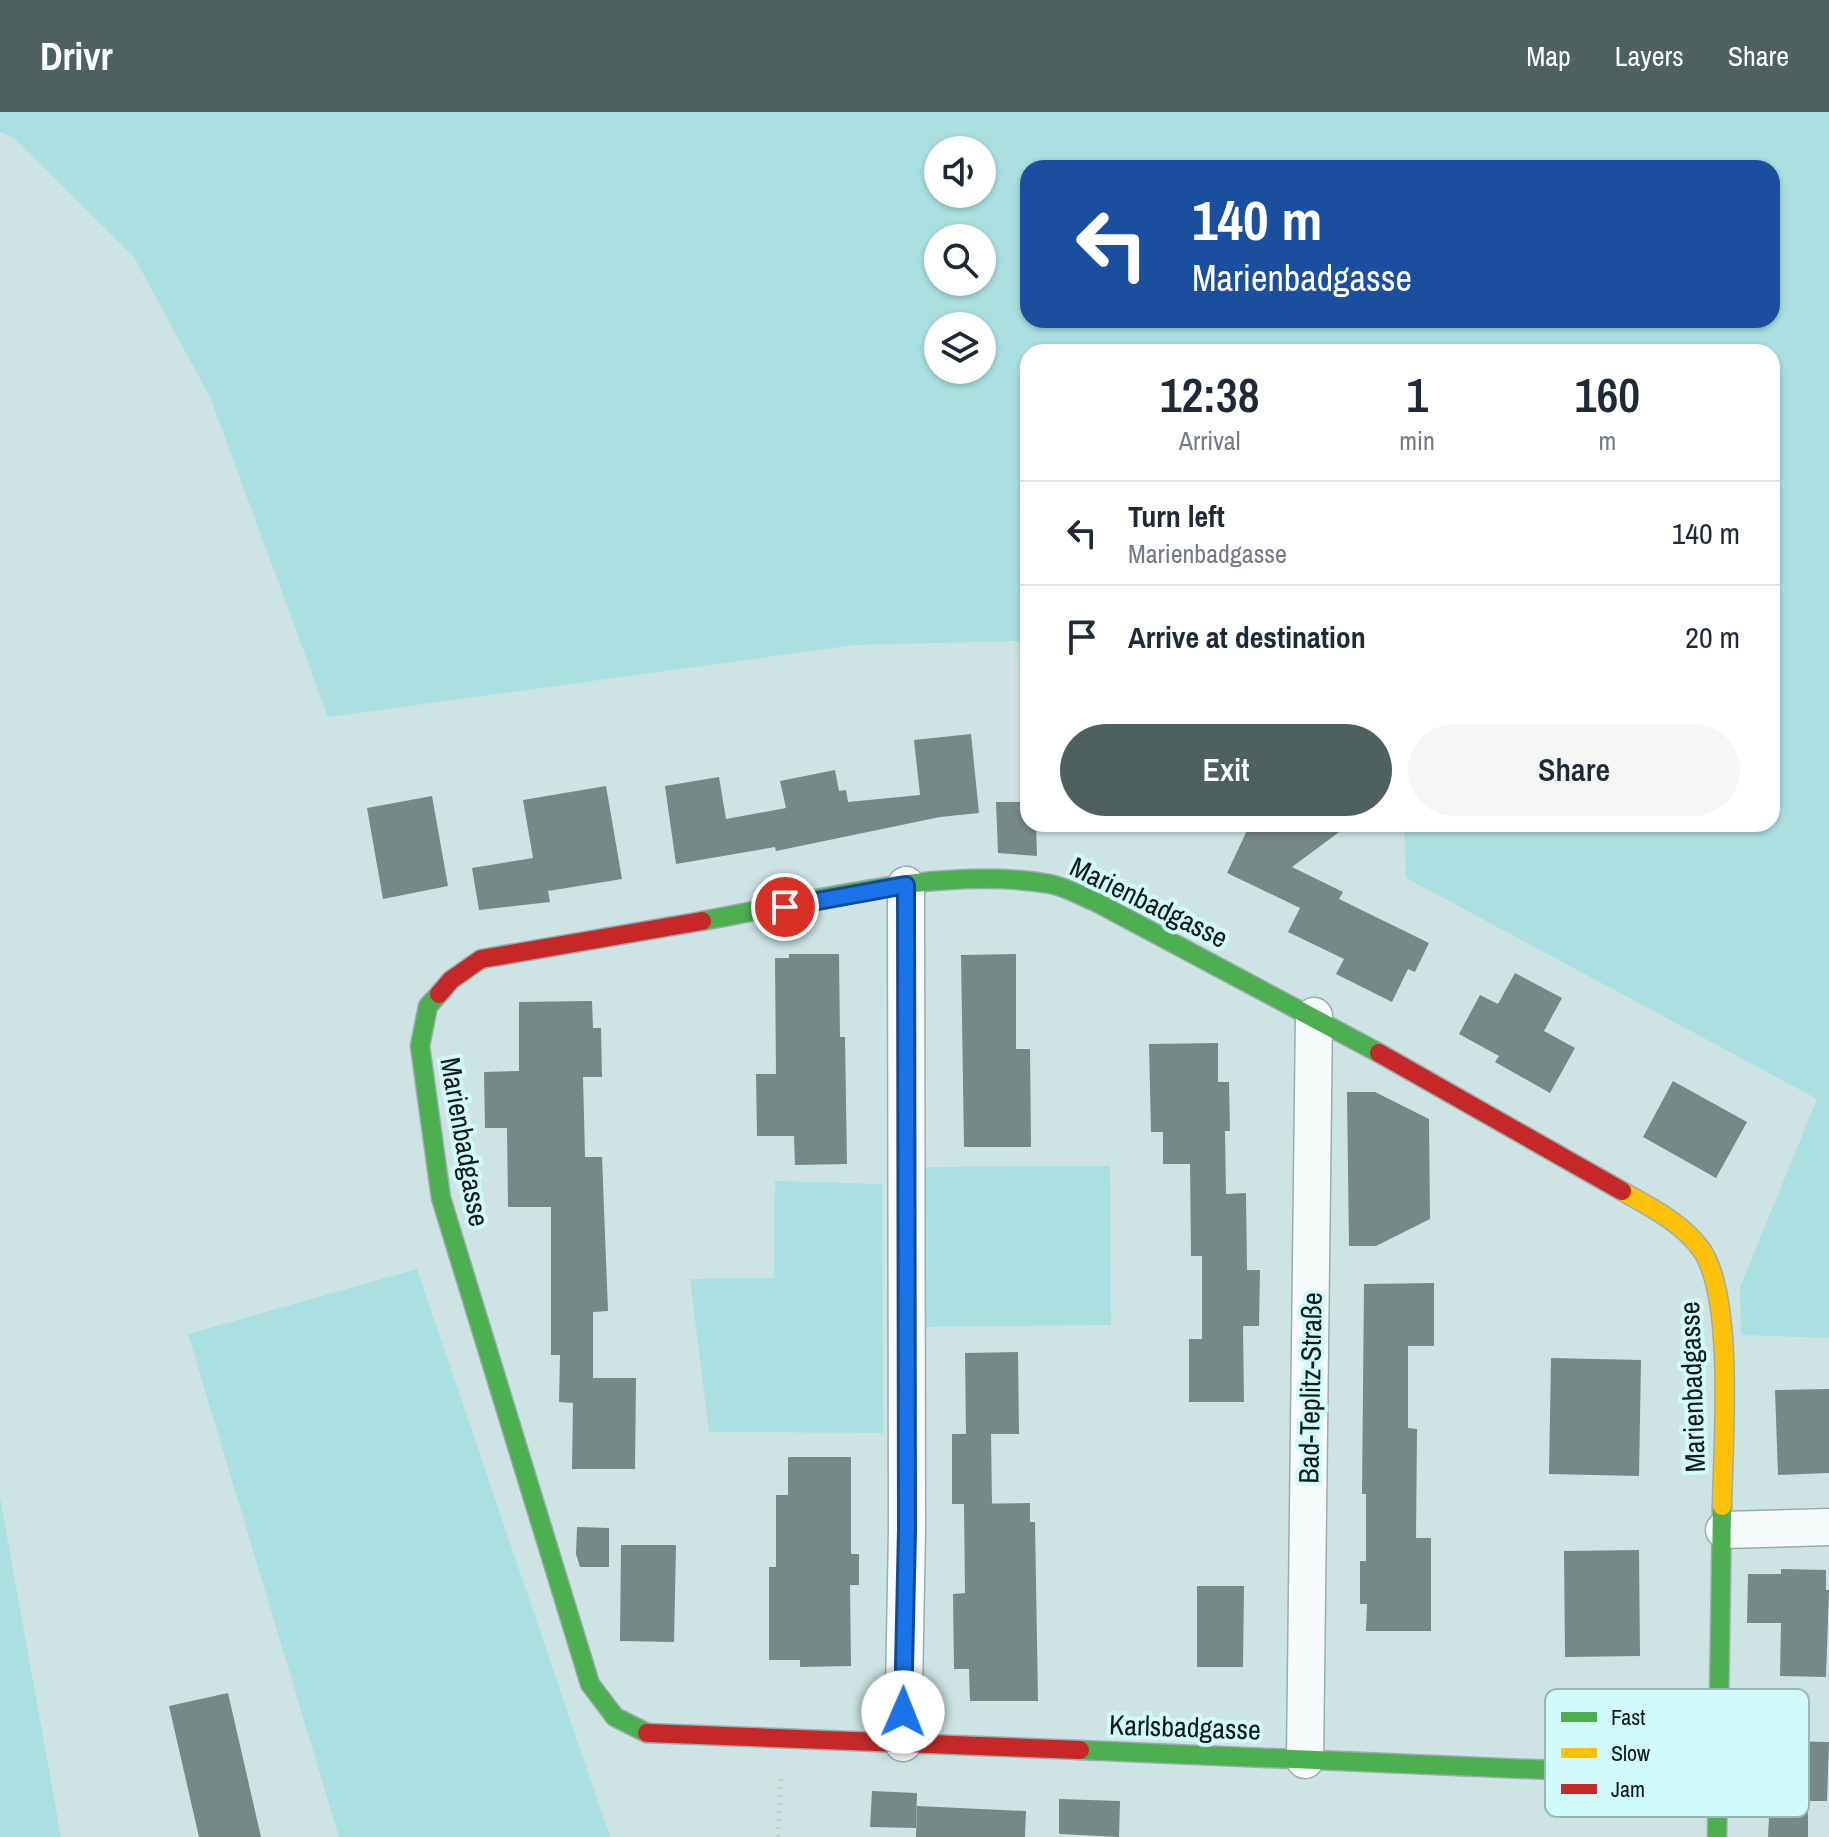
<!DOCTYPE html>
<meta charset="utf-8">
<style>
body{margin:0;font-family:"Archivo Narrow",sans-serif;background:#f6f6f7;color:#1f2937;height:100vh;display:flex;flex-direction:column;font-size:30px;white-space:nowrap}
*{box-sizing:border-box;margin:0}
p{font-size:26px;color:#747a83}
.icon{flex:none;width:44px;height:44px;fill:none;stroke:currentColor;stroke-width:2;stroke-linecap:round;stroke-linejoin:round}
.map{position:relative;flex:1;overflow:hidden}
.details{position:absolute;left:1020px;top:232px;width:760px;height:488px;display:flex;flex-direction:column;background:#fff;border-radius:24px;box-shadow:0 2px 6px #0004}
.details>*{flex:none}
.top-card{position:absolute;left:1020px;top:48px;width:760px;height:168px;border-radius:24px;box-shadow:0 2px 6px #0004;background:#1a4fa0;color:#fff;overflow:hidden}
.fabs{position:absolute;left:924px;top:24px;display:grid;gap:16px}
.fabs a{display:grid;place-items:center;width:72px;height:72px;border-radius:50%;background:#fff;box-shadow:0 2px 6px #0004;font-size:40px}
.pin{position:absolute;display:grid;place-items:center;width:68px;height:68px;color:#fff;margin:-34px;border:4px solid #fff;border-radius:50%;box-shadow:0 2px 8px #0007}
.me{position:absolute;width:88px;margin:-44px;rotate:1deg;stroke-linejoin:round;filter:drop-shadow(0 0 6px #0008)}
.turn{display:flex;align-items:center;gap:28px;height:168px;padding:0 40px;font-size:36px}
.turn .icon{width:104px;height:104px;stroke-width:2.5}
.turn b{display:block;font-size:56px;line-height:68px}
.eta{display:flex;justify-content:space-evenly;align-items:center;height:136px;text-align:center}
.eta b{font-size:48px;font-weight:600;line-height:56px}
.primary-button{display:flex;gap:16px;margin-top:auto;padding:16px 40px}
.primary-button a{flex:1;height:92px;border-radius:48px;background:#4e6060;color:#fff;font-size:32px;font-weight:600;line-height:92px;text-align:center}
.primary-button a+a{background:#f6f6f7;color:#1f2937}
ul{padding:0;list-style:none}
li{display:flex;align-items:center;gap:24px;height:104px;padding:0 40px;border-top:2px solid #e0e1e3}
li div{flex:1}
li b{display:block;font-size:30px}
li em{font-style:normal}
header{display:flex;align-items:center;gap:48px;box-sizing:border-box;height:112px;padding:0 40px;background:#4e6060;color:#fff}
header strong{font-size:38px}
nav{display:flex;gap:44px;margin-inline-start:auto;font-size:28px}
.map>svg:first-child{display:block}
.green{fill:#aae1e0;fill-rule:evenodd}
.building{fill:#768887}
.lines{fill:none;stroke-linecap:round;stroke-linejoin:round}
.street-casing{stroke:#9bacac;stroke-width:39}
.fast-casing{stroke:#9bacac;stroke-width:21}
.slow-casing{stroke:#9bacac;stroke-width:21}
.jam-casing{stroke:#9bacac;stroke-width:21}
.path{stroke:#c6cdcd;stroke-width:5;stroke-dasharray:2 6;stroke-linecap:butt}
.street{stroke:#f8fbfb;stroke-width:36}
.fast{stroke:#4caf50;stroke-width:18}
.slow{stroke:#ffc107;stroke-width:18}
.jam{stroke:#c62828;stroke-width:18}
.route-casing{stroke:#114b97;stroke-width:20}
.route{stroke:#1a73e8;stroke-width:14}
.labels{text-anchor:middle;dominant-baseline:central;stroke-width:8;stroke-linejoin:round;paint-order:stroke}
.street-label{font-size:28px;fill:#091919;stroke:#d1fbfa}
.key{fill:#d1fbfa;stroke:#95b7b6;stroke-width:2}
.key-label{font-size:22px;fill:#091919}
</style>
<header>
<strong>Drivr</strong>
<nav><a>Map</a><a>Layers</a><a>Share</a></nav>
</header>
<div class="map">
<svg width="1829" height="1725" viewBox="0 0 1829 1725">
<rect width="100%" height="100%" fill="#cee4e4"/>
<path class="green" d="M0,0H1829V1226L1741,1223L1740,1175L1817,987L1406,766L1404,712H1772V240H1028V587L1022,529L855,533L328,605L210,285L134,145L13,25L0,20ZM938,38H982V82H938ZM1028,56H1772V208H1028ZM938,126H982V170H938ZM938,214H982V258H938Z
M1110,1054L1111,1213L924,1215L922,1055Z
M775,1069L882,1072L883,1321L709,1320L690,1167L774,1166Z
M417,1157L610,1725H339L188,1222Z
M0,1385L61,1725H0Z"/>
<path class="building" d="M971,622L979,701L940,705L776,739L775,735L676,752L665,674L719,665L726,707L786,696L780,669L835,658L839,679L846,678L848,690L920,683L914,628Z
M606,674L622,767L548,779L550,790L479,798L472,756L533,746L523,688Z
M432,684L448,774L383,787L367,696Z
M996,690H1028V712H1036L1037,744L998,741Z
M1250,712H1350L1292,755L1343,780L1339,787L1429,831L1415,860L1408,857L1392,890L1336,862L1344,847L1288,820L1300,796L1227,761Z
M789,842H839L840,925H845L847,1052L795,1053L794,1024H757L756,962H776L775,846H789Z
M1016,842V937H1030L1031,1035H964L961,843Z
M1515,861L1562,886L1544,919L1575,936L1550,981L1495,950L1499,944L1459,922L1480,883L1498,892Z
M592,889L593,916H601L602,965H583L585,1045H602L608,1199L593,1200V1266H636L635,1357H572L573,1291L559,1290L560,1243H551V1095H508L507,1016H485L484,960L519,959V890Z
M1218,931V970H1229L1230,1019H1225L1226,1082L1246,1081L1247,1158H1260L1259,1214H1243L1244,1290H1189V1227H1202V1144H1191L1190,1052H1163V1020H1151L1149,932Z
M1673,969L1747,1010L1716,1066L1643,1025Z
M1347,980H1375L1429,1007L1430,1107L1376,1134H1349Z
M1434,1171V1234H1408V1316L1417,1317L1416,1426H1431V1519H1366L1367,1492H1360V1449H1366V1382H1362L1364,1172Z
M1018,1240L1019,1322H966L965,1241Z
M1551,1246L1641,1248L1639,1364L1549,1362Z
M1829,1277V1361L1778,1363L1775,1278Z
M952,1322H991L992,1392H952Z
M788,1345H851V1442H859V1473H850L851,1554L800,1555V1548H769V1455H776V1383H788Z
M1030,1391V1410H1035L1038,1589H970L969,1557H954L953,1482L965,1481L964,1392Z
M577,1415L609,1416V1455H580L576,1442Z
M621,1433H676L674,1530L620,1529Z
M1639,1438L1640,1544L1565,1545L1564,1439Z
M1781,1457L1826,1458V1478H1829L1826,1565L1780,1564L1781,1511H1747L1748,1462H1781Z
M1197,1474H1244L1243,1555H1197Z
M228,1581L261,1725H199L169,1594Z
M1773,1629L1829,1630L1827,1689H1808V1725H1768Z
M872,1679L917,1681L916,1716L870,1715Z
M1059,1687L1120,1689L1119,1725L1059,1722Z
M917,1694L1026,1699L1025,1725H916Z"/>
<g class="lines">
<defs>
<path id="street" d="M1724,1418L1829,1415
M903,1631L907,1418L906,773
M1305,1648L1314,904"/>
<path id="fast" d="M702,809C809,790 943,753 1050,772C1066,775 1081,784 1096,790L1379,941
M439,882L428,894L420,934L441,1086L590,1572L615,1605L647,1621
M1080,1638L1716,1665
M1717,1725L1722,1394"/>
<path id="slow" d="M1622,1079C1650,1095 1681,1110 1701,1137C1735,1185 1723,1332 1722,1394"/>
<path id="jam" d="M439,882L451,868L481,847L702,809
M1379,941L1622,1079
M647,1621L1080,1638"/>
</defs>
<use href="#street" class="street-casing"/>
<use href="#fast" class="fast-casing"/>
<use href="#slow" class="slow-casing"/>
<use href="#jam" class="jam-casing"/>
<path class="path" d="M778,1725L781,1666"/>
<use href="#street" class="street"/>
<use href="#fast" class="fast"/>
<use href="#slow" class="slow"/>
<use href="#jam" class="jam"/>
</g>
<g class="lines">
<defs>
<path id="route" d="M785,795L906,773L907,1418L903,1600"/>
</defs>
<use href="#route" class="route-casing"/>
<use href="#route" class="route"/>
</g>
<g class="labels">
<g class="street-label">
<text transform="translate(1149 790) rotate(26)">Marienbadgasse</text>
<text transform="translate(465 1030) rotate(80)">Marienbadgasse</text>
<text transform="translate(1692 1275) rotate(-92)">Marienbadgasse</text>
<text transform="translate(1310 1276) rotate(-89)">Bad-Teplitz-Straße</text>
<text transform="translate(1185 1615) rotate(2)">Karlsbadgasse</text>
</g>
</g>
<rect x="1545" y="1577" width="264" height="128" rx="12" class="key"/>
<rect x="1561" y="1600" width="36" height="10" fill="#4caf50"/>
<rect x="1561" y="1636" width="36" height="10" fill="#ffc107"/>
<rect x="1561" y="1672" width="36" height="10" fill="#c62828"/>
<g class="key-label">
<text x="1611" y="1613">Fast</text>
<text x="1611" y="1649">Slow</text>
<text x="1611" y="1685">Jam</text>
</g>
</svg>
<div class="fabs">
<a><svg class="icon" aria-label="sound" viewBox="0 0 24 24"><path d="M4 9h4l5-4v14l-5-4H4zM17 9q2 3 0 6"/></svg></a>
<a><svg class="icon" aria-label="search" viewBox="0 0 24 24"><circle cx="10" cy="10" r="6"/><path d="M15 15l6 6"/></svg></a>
<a><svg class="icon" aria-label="layers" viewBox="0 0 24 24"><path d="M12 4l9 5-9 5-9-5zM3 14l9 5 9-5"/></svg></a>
</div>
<div class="pin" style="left:785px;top:795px;background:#d93025"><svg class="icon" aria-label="arrive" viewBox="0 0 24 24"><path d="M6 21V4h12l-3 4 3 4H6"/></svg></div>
<svg class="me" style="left:903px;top:1600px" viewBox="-20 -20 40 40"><circle r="19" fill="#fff"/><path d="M0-13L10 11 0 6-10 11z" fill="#1a73e8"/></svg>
<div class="top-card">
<div class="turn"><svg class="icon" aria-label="left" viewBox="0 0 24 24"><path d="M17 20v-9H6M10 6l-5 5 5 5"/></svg><div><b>140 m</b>Marienbadgasse</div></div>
</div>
<section class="details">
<div class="eta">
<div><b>12:38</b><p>Arrival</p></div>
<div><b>1</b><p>min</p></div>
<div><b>160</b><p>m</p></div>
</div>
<ul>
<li><svg class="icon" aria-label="left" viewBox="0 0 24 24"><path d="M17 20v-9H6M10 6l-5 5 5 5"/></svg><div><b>Turn left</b><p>Marienbadgasse</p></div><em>140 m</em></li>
<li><svg class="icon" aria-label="arrive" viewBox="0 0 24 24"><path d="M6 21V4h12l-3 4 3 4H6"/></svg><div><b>Arrive at destination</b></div><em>20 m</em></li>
</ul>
<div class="primary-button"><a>Exit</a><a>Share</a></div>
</section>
</div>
